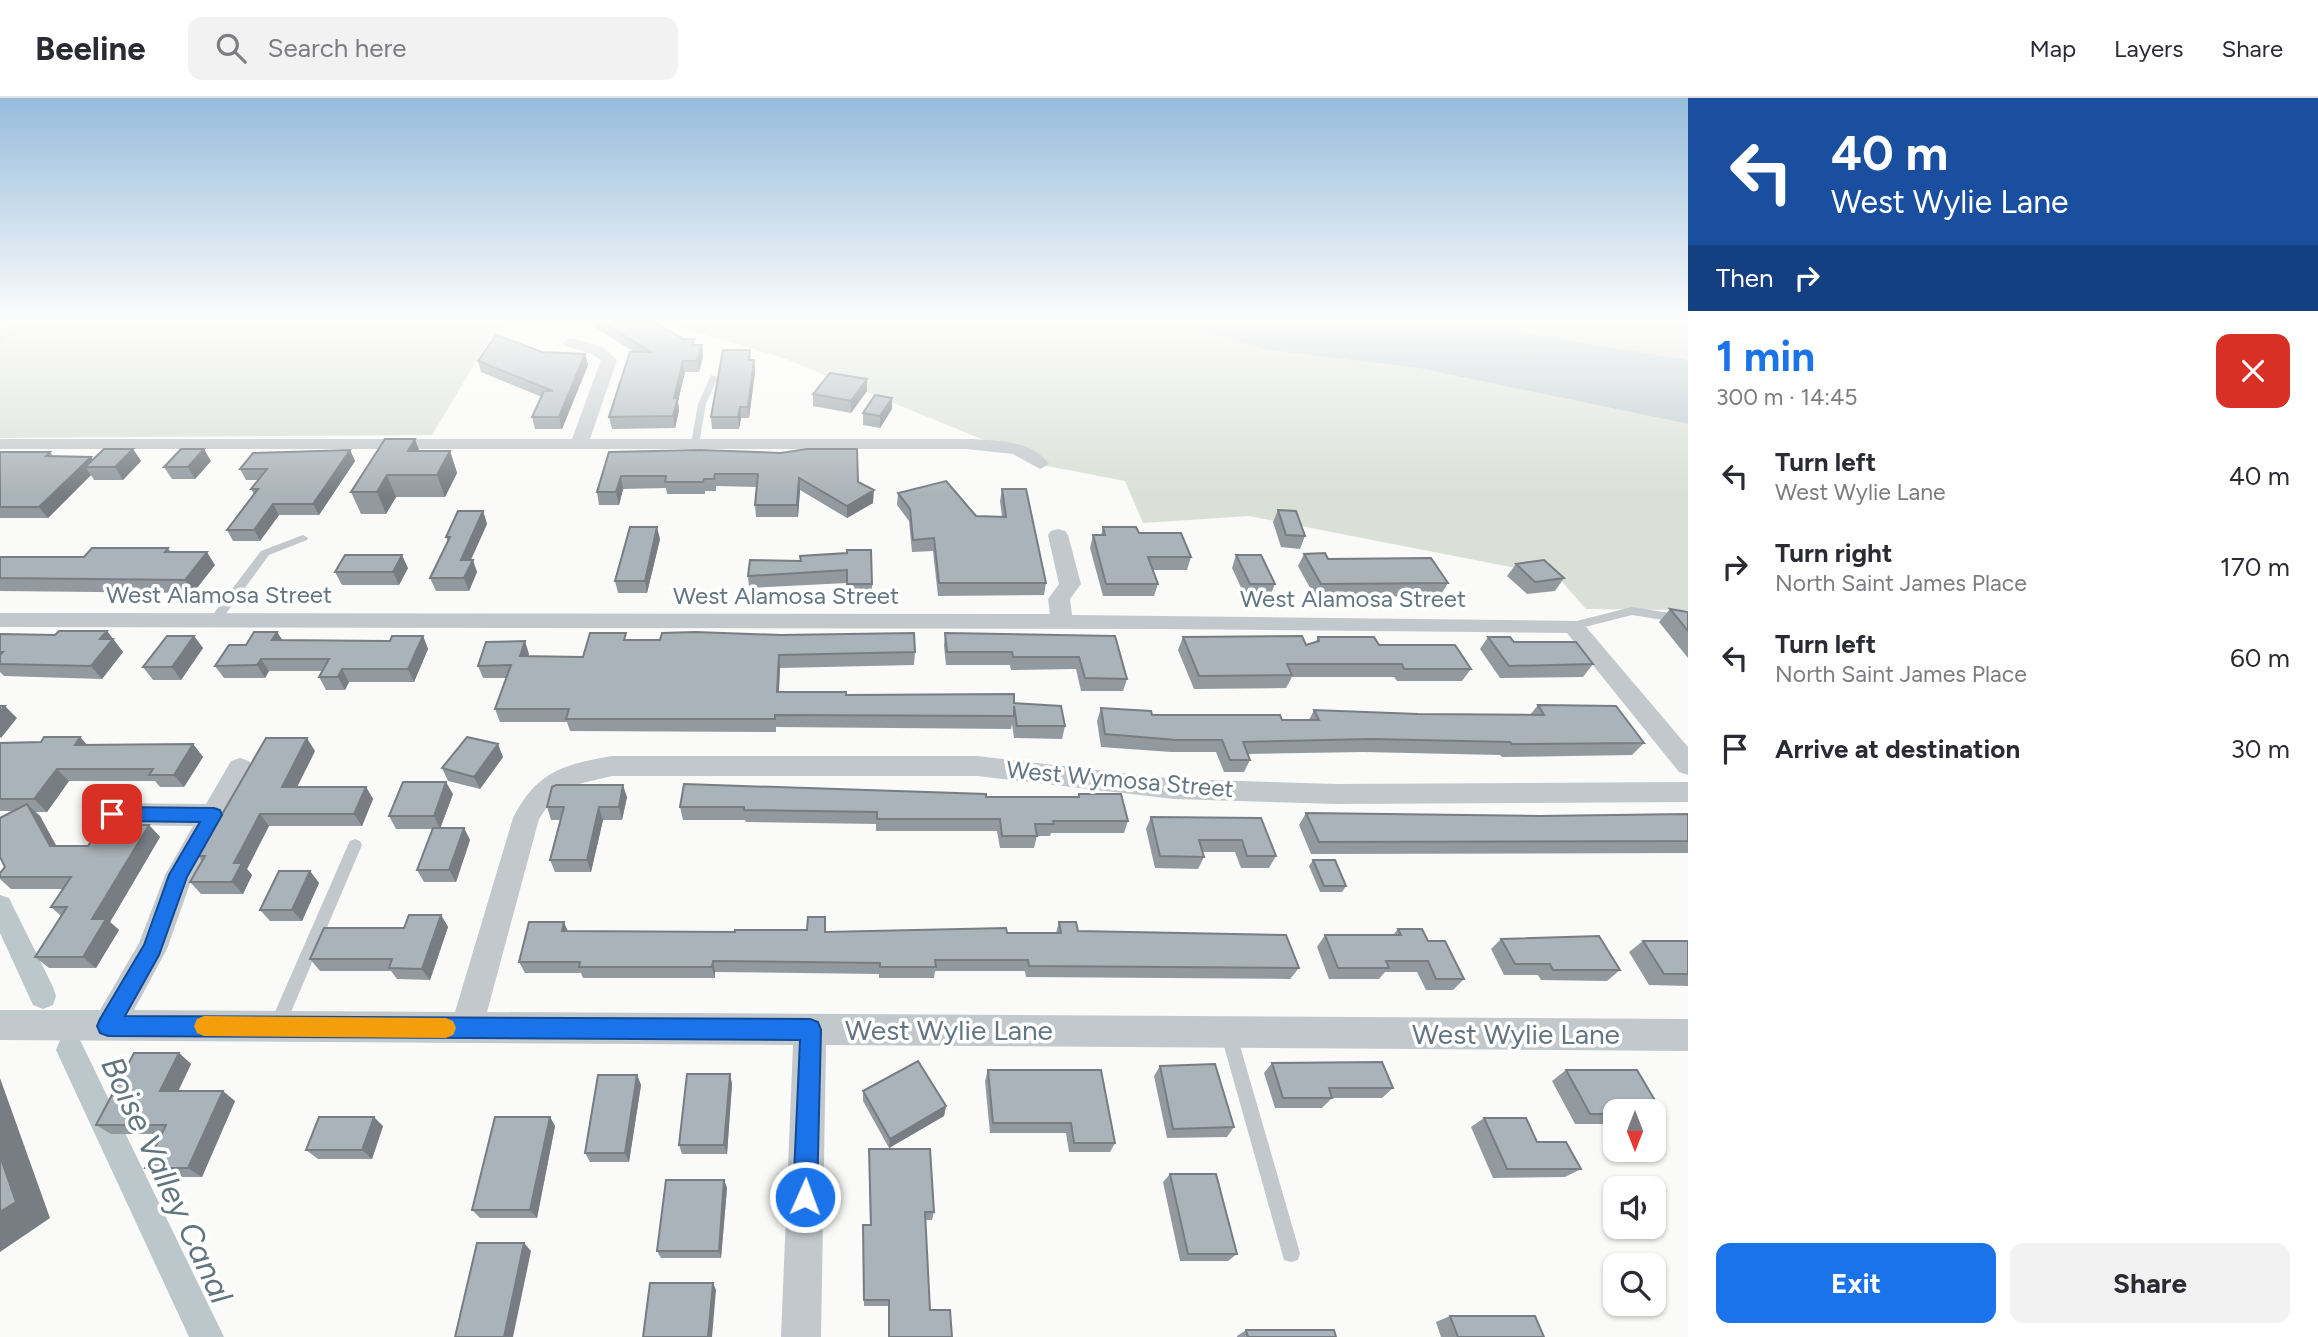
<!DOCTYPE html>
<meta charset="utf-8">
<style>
body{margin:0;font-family:Figtree,sans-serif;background:#f2f2f3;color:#2b2b33;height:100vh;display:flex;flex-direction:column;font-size:26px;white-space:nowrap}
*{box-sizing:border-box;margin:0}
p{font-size:23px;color:#7c7c81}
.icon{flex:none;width:38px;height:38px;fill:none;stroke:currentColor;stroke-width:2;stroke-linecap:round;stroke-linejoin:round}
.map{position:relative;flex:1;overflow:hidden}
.drawer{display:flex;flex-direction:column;background:#fff;width:630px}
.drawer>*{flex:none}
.guide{background:#1a4fa0;color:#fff;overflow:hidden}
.needle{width:46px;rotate:180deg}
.tools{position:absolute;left:1603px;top:1001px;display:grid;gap:14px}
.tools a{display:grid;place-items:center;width:63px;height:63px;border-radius:14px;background:#fff;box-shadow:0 2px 5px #0004;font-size:35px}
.pin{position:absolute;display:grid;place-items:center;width:60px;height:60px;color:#fff;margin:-30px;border-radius:14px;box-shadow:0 4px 10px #0006}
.me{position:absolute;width:77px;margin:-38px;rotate:2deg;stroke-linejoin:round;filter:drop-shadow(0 0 5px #0008)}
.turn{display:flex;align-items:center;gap:24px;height:147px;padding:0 28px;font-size:32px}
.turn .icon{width:91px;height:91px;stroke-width:2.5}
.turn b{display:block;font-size:49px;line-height:60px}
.then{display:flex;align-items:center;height:66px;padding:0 28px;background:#0003;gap:14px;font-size:26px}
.round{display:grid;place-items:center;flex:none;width:74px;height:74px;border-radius:14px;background:#f2f2f3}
.overview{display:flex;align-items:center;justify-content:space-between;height:119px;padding:0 28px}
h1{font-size:42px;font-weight:700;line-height:52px;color:#1a73e8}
.action{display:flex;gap:14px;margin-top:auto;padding:14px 28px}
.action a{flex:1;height:80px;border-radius:14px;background:#1a73e8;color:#fff;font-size:28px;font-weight:700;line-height:80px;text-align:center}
.action a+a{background:#f2f2f3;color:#2b2b33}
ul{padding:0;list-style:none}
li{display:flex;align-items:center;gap:21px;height:91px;padding:0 28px}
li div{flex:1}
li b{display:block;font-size:26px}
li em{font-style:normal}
header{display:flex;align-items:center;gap:42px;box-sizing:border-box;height:98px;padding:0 35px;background:#fff;border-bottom:2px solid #e1e1e2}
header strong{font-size:33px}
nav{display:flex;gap:38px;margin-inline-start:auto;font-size:24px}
.search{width:490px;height:63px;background:#f2f2f3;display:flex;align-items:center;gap:18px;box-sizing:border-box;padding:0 24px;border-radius:14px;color:#7c7c81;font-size:26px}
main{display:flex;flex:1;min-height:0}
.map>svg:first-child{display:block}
.green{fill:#dadfd7}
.water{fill:#bbc7cb}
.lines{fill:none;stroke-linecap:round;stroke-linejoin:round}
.canal{fill:#bbc7cb;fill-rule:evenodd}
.service{fill:#c3c8cc;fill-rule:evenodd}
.minor{fill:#c3c8cc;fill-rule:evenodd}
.wall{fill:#929a9f}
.shaded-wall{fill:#777d82}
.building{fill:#aab3b9;stroke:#777d82;stroke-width:2}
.route{fill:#1a73e8;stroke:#114b97;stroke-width:2}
.slow{fill:#f59e0b}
.labels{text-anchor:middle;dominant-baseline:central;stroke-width:7;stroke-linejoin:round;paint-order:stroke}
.street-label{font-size:24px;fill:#657683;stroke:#fff}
.near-street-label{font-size:28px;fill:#657683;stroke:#fff}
.near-water-label{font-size:32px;font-style:italic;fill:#60757c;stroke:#fff}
</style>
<header>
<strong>Beeline</strong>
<div class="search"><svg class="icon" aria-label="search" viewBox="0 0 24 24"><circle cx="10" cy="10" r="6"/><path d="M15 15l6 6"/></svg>Search here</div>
<nav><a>Map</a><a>Layers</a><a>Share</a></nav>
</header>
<main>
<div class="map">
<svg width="1688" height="1239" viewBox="0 0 1688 1239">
<rect width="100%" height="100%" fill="#fafaf8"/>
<path class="green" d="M9,224H518L489,242L432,337L0,340V231Z
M664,224H1170L1267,252L1418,270L1688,326V512L1586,511L1557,478L1249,418L1143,425L1125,383L1047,368L786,261Z
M1462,224H1688V262Z"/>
<path class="water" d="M1170,224H1462L1688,262V326L1418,270L1267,252Z"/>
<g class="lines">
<path class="canal" d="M0,797L9,800L53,889L56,898L53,907L43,911L33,907L0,835Z
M70,938L80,942L224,1239H189L56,952L60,942Z"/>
<path class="service" d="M22,224H33L18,232L0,244V238L12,228Z
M711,277L718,279L706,306L699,346L692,348L691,346L698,306Z
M303,437L308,440L307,442L269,457L219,525H211L209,522L211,519L261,453Z
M1632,509L1688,518V526L1632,517L1573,532L1567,528L1569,525Z
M355,741L360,743L362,747L283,933L277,936L271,933L269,928L271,923L348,747L350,743Z
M1228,926L1234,929L1236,934L1300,1155L1298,1162L1291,1164L1284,1162L1282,1155L1220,934L1222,929Z"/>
<path class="minor" d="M571,240L603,249L617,262L590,341H974C1000,343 1033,343 1049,366L1040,371L1013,356L966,351H0V341H572L601,262L592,256L566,248L563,245L566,242Z
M1058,431L1065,433L1068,437L1081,486L1070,501L1072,517L1581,523L1688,649V677L1679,674L1567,535L1159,531L0,529V515L1050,516L1048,501L1059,486L1048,437L1051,433Z
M612,658H977L1174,681L1337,686L1688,684V704L1337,706L1174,701L977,678H612L570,688L551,703L539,721L487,914L1688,921V953L826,947L821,1239H781L793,947L0,942V912H100L139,845L165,777L193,728L112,727L102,724L99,716L102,708L112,705L206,706L231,663L240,660L249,663L253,670L192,780L167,851L134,912L455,914L513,720C536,674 564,666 612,658Z"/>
</g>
<path class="wall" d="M587,224H654L683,241H694V247H702L703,258L699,274H685L678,303L679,312L675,330L612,331L609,319L634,254Z
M542,254L585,256L588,267L562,331H535L532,319L542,299L481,274L478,263Z
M751,262H754L755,274L749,320H741L739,331H712L711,319Z
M867,281V293L851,315L813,308V296Z
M892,300V311L880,330L863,327V315Z
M133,351L141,363L123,382H94L91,377L48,420H0V354H50L53,358L93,362Z
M350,352L355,363L319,417H279L260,443H233L227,432L254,396L251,391L259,382H246L240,371Z
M419,353H450L457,375L445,399H396L386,416H361L351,394Z
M609,354L858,384L873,405L847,420L800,392L798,419H756L755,407L757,389L716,388V393H705V396H667L666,390L623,391L619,407H599L597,394Z
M211,363L195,381H172L164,369Z
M1002,391L1046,485L1044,497L938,498L933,453L912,454L909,423L897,407L898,395L976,418L1002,419L1000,403Z
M1278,412L1305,438L1300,451L1281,449L1273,424Z
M483,413L487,426L471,462L477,474L469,493H436L430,480L448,444L446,439Z
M1103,429L1139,435L1191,459L1187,472H1153L1158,486L1154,498H1103L1090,450L1093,437H1101Z
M660,441L647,495H618L615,483Z
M168,450L171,454L215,467L193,495L0,493V459H84Z
M847,455L872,486V498H847V485L749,490L748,478L801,463Z
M1304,456L1448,485L1440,498L1315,499L1298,468Z
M1236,457L1275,486L1270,498H1245L1232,470Z
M1516,466L1564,480L1555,493L1527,496L1507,478Z
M408,470L399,487H342L335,474Z
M1670,511L1688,514V560L1659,524Z
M107,533L123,554L102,581L4,578L0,574V536L55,537Z
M277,534L282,542L390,543L423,538L428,551L414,584H349L345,592H326L319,579L322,573H269L265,580H224L215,568L246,547Z
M945,535L1115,538L1127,581L1123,593H1081L1076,571L1011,572L1010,567H946L944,548Z
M194,538L203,550L181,582H153L143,569Z
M1183,539L1306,547L1316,544L1318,539L1379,547L1471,571L1462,583H1397L1394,579H1292L1286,590L1194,591L1178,552Z
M1488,539L1514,544L1593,566L1583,579L1500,580L1480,551Z
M627,542L915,554L914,567L780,570L779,594L1014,605L1065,628L1062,641L1014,640L1012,626L1011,631L776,629V634L570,633L567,624H500L495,611L506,580H483L478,568L529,556L528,558L583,559Z
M1538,607L1644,645L1632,657L1502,659L1500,657L1363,654L1248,656L1250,662L1244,674H1224L1216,654H1171L1101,649L1097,623L1101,610L1152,617L1309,622L1314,612L1418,616L1530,617Z
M80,639L87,647L193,646L203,659L184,689H160L155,683H69L47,714H35L40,718L56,748H88L149,727L160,739L110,824L119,832L96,870H49L35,859L61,818L51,809L64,791H11L0,781V775L5,769L12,713H0V645L41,644Z
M315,653L297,689H366L373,701L362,728H269L247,771L252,777L243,796H201L190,784L202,763L198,758Z
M503,659L480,691L448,683L442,670Z
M453,696L440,730H464L470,742L456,784H424L417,772L433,731H396L389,718Z
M1079,696L1128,723L1124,735H1051L1050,738H1037L1034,750H1000L997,733H876V726L746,724L745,722H683L680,709L986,699H1078Z
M627,699L622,722H603L591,774H555L550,762L561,722H551L547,709Z
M1306,715L1539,718L1688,716V755L1311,756L1299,727Z
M1151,719L1193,720L1276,758L1269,770H1241L1235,754H1203L1204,759L1198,771L1155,770L1146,731Z
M1313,762L1346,788L1342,794H1320L1309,768Z
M310,773L319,785L302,823H270L260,812Z
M441,817L448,829L430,882L397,881L391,873H320L310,861Z
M1059,824L1078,833L1299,870L1290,881L1026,879L1025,873H935L934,880H879V876L715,874V880H583L581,875H525L519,864L568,833L1056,835Z
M1398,831L1428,843L1464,881L1453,892H1426L1417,874H1385L1379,881H1329L1317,849L1325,837H1393Z
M1501,841L1620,872L1607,883L1541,882L1538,877H1504L1491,851Z
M1643,843H1688V888L1649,887L1629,854Z
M179,955L191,966L178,993L235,1003L202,1079H159L145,1070L161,1036H111L96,1027Z
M1272,965L1393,990L1382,1000H1332L1322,1010H1275L1264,975Z
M1160,968L1234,1029L1227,1039L1167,1040L1154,978Z
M988,972L1115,1045L1110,1054H1069L1066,1035H990L985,983Z
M1566,972L1663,1016L1654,1022V1013H1615V1026H1575L1552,983Z
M730,976L732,986L727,1056H682L679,1047Z
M637,977L641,987L629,1064H590L585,1055Z
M863,993L946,1008L944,1018L889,1050L863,1003Z
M550,1019L555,1028L537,1120H480L472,1112Z
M1484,1020L1537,1044L1581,1071L1565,1079L1493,1080L1471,1029Z
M383,1028L372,1061H318L306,1052Z
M869,1051L934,1114L932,1122H925L930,1212L952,1239H888V1208H864L863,1134L870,1127Z
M1170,1076L1237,1156L1228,1163H1180L1163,1084Z
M724,1082L727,1090L721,1160H661L657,1153Z
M1450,1218L1544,1239H1441L1436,1224Z
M1246,1232L1336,1239H1237V1238Z"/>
<path class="shaded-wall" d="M702,247L703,258L699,274L697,263Z
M585,256L588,267L562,331L559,319Z
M754,262L755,274L749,320L748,309Z
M683,263L685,274L678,303L679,312L675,330L673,318L674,300Z
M867,281V293L851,315V303Z
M892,300V311L880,330V318Z
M740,309L741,320L739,331L738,319Z
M415,341L423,363L408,353Z
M133,351L141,363L123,382L115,369Z
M204,351L211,363L195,381L188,369Z
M350,352L355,363L319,417L313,406Z
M450,353L457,375L445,399L437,377Z
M91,359L98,369H85L91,377L48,420L39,409Z
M387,377L396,399L386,416L377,394Z
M621,378L623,391L619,407L616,394Z
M799,380L800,392L798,419L797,407Z
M874,392L873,405L847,420V408Z
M273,406L279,417L260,443L254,432Z
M483,413L487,426L465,474L461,462Z
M657,429L660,441L647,495L645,483Z
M207,454L215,467L193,495L185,482Z
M402,457L408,470L399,487L393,474Z
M473,462L477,474L469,493L464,480Z
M107,533L123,554L102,581L91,568L100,541Z
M277,534L285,546L272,542Z
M194,538L203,550L181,582L172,569Z
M423,538L428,551L414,584L408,571Z
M525,543L529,556L525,571L520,558Z
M779,557L780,570L778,607L777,594Z
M261,561L269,573L265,580L257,567Z
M342,571L349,584L345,592L338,579Z
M5,608L17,620L1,640L0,639V614Z
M80,639L92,652L75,647Z
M307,640L315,653L291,701L282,689Z
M193,646L203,659L184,689L174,677Z
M498,646L503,659L480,691L474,679Z
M57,671L69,683L47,714L34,701Z
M446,684L453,696L440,731L434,718Z
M623,687L627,699L622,722L619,709Z
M366,689L373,701L362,728L354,716Z
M27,706L40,718L63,760L50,748Z
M599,709L603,722L591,774L587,762Z
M260,716L269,728L247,771L252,777L243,796L232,784L234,765Z
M149,727L160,739L110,824L119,832L96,870L83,859L92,821Z
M464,730L470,742L456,784L449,772Z
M310,773L319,785L302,823L292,812Z
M441,817L448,829L430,882L422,871Z
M564,824L569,836L562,833Z
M713,863L715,874V880L712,869Z
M179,955L191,966L174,1002L160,993Z
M730,976L732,986L727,1056L724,1047Z
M637,977L641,987L629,1064L625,1055Z
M0,980L50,1120L0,1154Z
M223,993L235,1003L202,1079L188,1070Z
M946,1008L944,1018L889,1050L890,1041Z
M374,1019L383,1028L372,1061L362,1052Z
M550,1019L555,1028L537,1120L530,1112Z
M724,1082L727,1090L721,1160L719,1153Z
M524,1145L531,1153L513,1239H504Z
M713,1185L716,1192L712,1239H708Z"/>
<path class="building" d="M602,224H654L683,241H694L692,247H702L697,263H683L674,300H678L673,318L609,319L630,254H651Z
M496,237L542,254L585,256L559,319H532L544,293H553L478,263Z
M723,252H750L749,262H754L748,309H740L738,319H711Z
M830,275L867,281L851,303L813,296Z
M875,297L892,300L880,318L863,315Z
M385,341H415L408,353H450L437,377H387L377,394H351Z
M104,351H133L115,369H85Z
M181,351H204L188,369H164Z
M807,351H857L858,384L874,392L847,408L799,380L797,407H755L758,376H715L714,381H704L703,384H665L666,378H621L616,394H597L609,354L700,352L781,355Z
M350,352L313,406H273L254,432H227L258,391H251L267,371H240L253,355Z
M0,354H50L46,358L91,359L39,409H0Z
M946,383L976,418L1006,419L1002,391H1026L1046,485H939L934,440L913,442L910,411L898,395Z
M1278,412L1296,413L1305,438L1286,437Z
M458,413H483L461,462H473L464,480H430L450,439H446Z
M630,429H657L645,483H615Z
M1103,429H1136L1139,435H1181L1191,459H1148L1158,486H1106L1093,437H1105Z
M92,450H168L165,454H207L185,482L0,480V459H84Z
M847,452H871L872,486H847V472L748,478L750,462L801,463L800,458L847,455Z
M1325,455L1328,461L1431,460L1448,485L1321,486L1304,456Z
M345,457H402L393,474H335Z
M1236,457H1261L1275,486H1250Z
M1544,462L1564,480L1535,484L1516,466Z
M1670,511L1688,514V533Z
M59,533H107L100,541H113L91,568L0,566V557L3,554H0V536L55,537Z
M254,534H277L272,542L390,543L392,538H423L408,571H342L338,579H319L329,561H261L257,567L215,568L229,547H246Z
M695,534L780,537L914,535L915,554L779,557L777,594H846V597L1014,596V605L1061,608L1065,628H1017L1014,608V618L775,617V621H566L569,611H495L511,567L478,568L486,544L525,543L520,558L583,559L590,535H626L624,542H660L662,535Z
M945,535L1115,538L1127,581L1085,580L1079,559H1013L1012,554H947Z
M167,538H194L172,569H143Z
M1302,538L1306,547L1319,543L1318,539H1374L1379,547H1455L1471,571H1404L1402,566H1287L1292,577L1199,578L1183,539Z
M1488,539H1510L1514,544H1576L1593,566L1509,568Z
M1538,607L1616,608L1644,645L1512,646L1510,644L1371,641L1243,644L1250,662H1230L1222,642H1176L1105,636L1101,610L1151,613L1152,617H1280L1282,622H1319L1314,612L1418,616L1544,617Z
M0,608H5L0,614Z
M44,639H80L75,647L193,646L174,677H149L153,671H57L34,701H0V645L41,644Z
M467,639L498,646L474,679L442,670Z
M266,640H307L282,689H366L354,716H260L234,765H242L232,784H190L205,758H198Z
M403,684H446L434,718H389Z
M684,686L986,696V699H1079V696H1121L1128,723H1053L1054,726H1035L1037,738H1002L1000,721H877V714L744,712V709H680Z
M556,687H623L619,709H599L587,762H550L564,709H547L552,689Z
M27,706L50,748H88L102,727H149L92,821H106L83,859H35L67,809H51L71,779H0V775L5,769L0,759V720Z
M1306,715L1539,718L1688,716V743L1319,744Z
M1151,719L1261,720L1276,758H1247L1242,742H1199L1204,759L1160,758Z
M433,730H464L449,772H417Z
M1313,762H1335L1346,788H1324Z
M279,773H310L292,812H260Z
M409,817H441L422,871L389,870L392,861H310L324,830H404Z
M808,819H825V834L1006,830L1007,835H1061L1059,824H1076L1078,833L1286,837L1299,870L1029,868L1028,862H935L936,869H880V865L713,863L712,869H579L580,864H519L529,824H564L562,833L735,834V832H807Z
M1398,831H1422L1428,843H1445L1464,881H1436L1428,863H1386L1389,870H1338L1325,837H1401Z
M1599,838L1620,872H1553L1550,866H1515L1501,841Z
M1643,843H1688V876H1664Z
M134,955H179L160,993H223L188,1070H145L166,1027H96Z
M918,963L946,1008L890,1041L863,993Z
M1382,964L1393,990H1329L1332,1000H1283L1272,965Z
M1215,966L1234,1029L1173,1031L1160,968Z
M988,972H1101L1115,1045H1074L1071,1025H993Z
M1566,972H1637L1663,1016H1654V1013H1615V1016H1590Z
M687,976H730L724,1047H679Z
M598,977H637L625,1055H585Z
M319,1019H374L362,1052H306Z
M495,1019H550L530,1112H472Z
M1484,1020H1526L1537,1044H1566L1581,1071H1507Z
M869,1051H930L934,1114H925L930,1212H950L952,1239H889V1202H864L863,1127H871Z
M0,1058L16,1104L0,1114Z
M1170,1076H1216L1237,1156H1188Z
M666,1082H724L719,1153H657Z
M477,1145H524L504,1239H455Z
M650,1185H713L708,1239H643Z
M1450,1218H1535L1544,1239H1458Z
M1246,1232H1334L1336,1239H1248Z"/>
<linearGradient id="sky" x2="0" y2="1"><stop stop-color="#96bcdc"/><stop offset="0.56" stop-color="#fdfdfc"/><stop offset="1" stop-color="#fdfdfc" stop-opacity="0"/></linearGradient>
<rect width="1688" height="398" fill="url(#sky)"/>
<path class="route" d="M112,709L214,710L220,712L222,717L187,779L159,857L125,918L810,921L818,924L821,932L817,1099L814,1108L805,1111L797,1108L793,1099L800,942L108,938L100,935L97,928L100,921L144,847L169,777L200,724L112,723L106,721L104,716L106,711Z"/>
<path class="slow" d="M204,918L446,920L453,923L456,930L453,937L446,940L204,938L197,935L194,928L197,921Z"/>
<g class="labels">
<g class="street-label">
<text x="219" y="496">West Alamosa Street</text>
<text x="786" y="497">West Alamosa Street</text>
<text x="1353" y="500">West Alamosa Street</text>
<text transform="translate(1120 681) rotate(5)">West Wymosa Street</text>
</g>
<g class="near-street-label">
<text x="949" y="932">West Wylie Lane</text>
<text x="1516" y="936">West Wylie Lane</text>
</g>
<g class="near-water-label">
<text transform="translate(167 1082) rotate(65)">Boise Valley Canal</text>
</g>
</g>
</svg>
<div class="tools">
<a><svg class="needle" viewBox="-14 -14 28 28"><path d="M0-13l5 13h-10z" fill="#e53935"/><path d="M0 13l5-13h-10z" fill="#7c7c81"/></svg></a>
<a><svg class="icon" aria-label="sound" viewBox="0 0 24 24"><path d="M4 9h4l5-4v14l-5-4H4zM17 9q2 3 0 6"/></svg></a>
<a><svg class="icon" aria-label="search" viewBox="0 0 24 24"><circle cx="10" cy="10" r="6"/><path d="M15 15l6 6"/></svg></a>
</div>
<div class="pin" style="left:112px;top:716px;background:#d93025"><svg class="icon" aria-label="arrive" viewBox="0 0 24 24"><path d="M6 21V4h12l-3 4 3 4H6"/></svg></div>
<svg class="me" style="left:805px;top:1099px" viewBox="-20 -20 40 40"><circle r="17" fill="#1a73e8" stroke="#fff" stroke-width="3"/><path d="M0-11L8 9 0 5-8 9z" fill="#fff"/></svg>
</div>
<section class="drawer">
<div class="guide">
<div class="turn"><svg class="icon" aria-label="left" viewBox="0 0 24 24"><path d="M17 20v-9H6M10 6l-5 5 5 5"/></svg><div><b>40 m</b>West Wylie Lane</div></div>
<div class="then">Then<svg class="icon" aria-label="right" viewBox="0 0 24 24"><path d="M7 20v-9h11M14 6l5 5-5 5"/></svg></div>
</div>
<div class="overview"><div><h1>1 min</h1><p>300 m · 14:45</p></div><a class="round" style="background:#d93025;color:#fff"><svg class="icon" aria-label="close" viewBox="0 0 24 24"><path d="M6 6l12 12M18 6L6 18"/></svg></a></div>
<ul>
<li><svg class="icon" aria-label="left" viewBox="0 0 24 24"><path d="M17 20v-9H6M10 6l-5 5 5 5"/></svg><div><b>Turn left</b><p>West Wylie Lane</p></div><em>40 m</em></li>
<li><svg class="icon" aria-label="right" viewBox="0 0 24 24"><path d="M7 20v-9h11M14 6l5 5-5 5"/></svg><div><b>Turn right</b><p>North Saint James Place</p></div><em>170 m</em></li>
<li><svg class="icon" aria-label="left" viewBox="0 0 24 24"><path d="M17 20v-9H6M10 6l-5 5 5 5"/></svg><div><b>Turn left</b><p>North Saint James Place</p></div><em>60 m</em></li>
<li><svg class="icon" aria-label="arrive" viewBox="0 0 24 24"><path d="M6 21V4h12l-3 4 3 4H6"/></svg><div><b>Arrive at destination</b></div><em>30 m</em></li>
</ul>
<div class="action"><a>Exit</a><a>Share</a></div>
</section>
</main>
